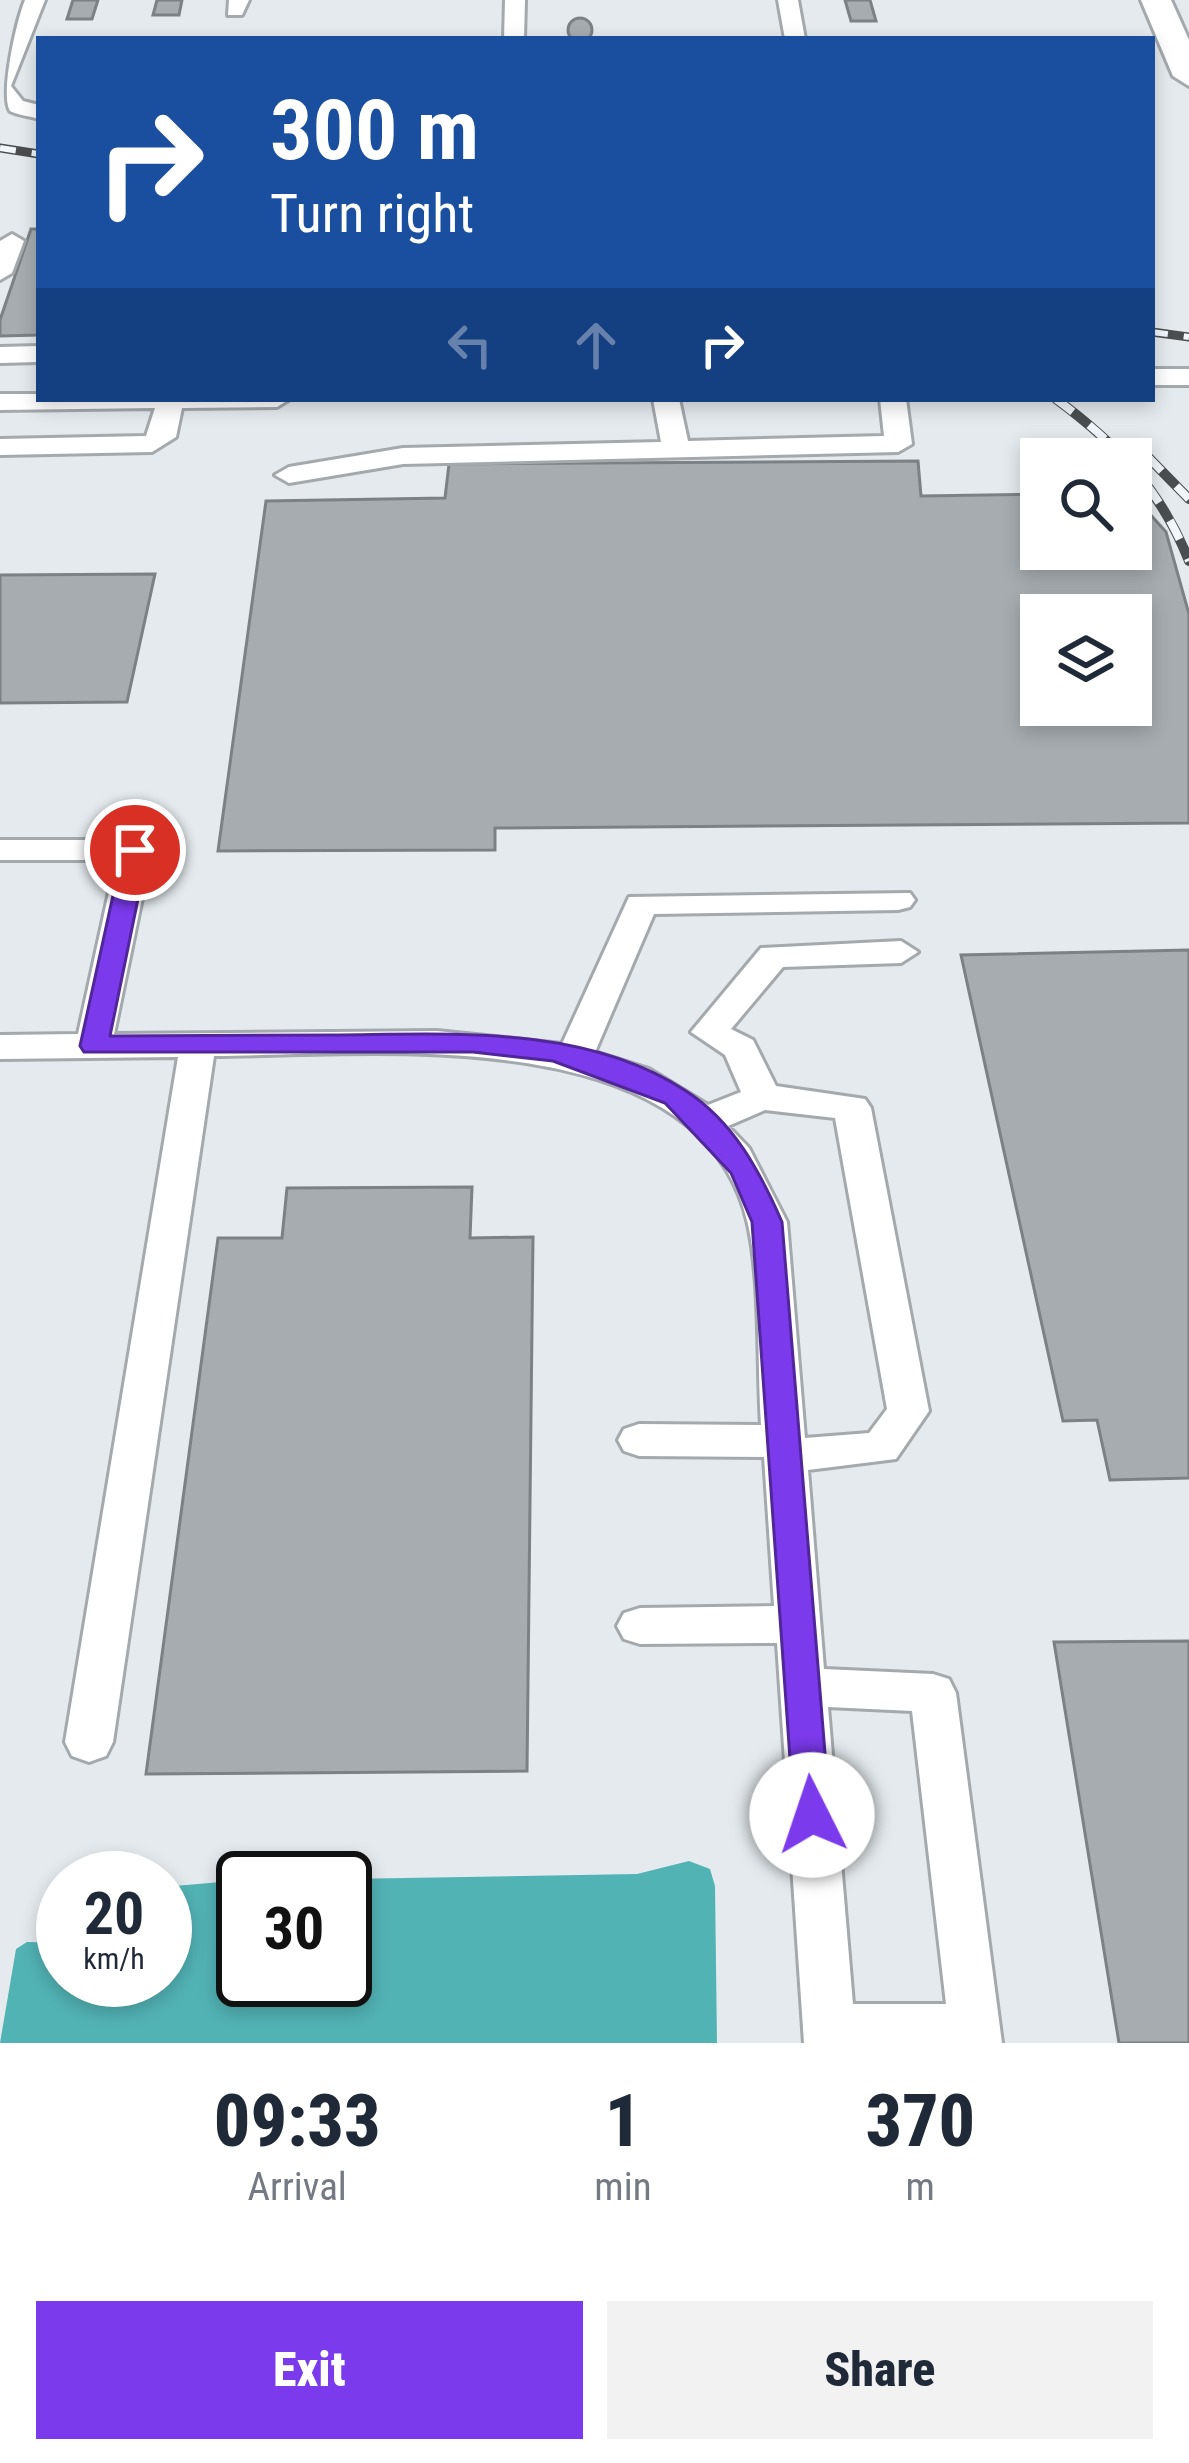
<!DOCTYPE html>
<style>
body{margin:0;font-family:"Roboto Condensed",sans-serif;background:#f2f2f3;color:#1f2937;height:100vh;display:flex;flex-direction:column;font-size:45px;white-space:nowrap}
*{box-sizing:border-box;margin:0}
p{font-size:39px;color:#747a83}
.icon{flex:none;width:66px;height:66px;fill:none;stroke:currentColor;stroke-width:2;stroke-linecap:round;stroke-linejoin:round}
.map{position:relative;height:2043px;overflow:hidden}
.details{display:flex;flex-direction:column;background:#fff;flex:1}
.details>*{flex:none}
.top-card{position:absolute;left:36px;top:36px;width:1119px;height:366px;border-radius:0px;box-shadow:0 6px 18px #0003;background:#1a4fa0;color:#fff;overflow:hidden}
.buttons{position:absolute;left:1020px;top:438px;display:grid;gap:24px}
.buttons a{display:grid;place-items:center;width:132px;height:132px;border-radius:0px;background:#fff;box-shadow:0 6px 18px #0003;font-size:60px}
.speed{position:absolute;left:36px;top:1851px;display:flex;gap:24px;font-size:60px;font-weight:700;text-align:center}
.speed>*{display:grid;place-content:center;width:156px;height:156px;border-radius:50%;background:#fff;box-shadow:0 6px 18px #0003;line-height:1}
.speed small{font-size:30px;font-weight:400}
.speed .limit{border:6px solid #111;border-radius:18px;background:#fff;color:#111}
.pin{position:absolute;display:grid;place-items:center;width:102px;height:102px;color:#fff;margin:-51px;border:6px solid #fff;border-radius:50%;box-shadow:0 3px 12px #0007}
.me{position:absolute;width:132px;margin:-66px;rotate:356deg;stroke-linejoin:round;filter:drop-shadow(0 0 9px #0008)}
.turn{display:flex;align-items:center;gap:42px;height:252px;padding:0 36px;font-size:54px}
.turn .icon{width:156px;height:156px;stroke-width:2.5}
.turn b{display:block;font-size:84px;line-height:102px}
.lanes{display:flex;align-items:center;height:114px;padding:0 36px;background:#0003;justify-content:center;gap:60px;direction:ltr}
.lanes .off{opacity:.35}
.eta{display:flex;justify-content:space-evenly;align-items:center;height:204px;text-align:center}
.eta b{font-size:72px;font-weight:800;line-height:84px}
.primary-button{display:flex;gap:24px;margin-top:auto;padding:24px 36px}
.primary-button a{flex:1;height:138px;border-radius:0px;background:#7c3aed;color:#fff;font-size:48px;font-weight:800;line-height:138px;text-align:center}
.primary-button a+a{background:#f2f2f3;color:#1f2937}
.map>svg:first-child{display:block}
.water{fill:#52b3b5}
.building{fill:#a6acb0;stroke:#7c8185;stroke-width:3;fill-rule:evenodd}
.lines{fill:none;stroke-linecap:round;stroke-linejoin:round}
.minor-casing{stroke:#a3a9ad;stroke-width:6}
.highway-casing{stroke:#a3a9ad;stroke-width:6}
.minor{fill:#fff;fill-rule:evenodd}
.highway{fill:#fff;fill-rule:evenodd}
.rail-far1-casing{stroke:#4b4e50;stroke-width:9}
.rail-casing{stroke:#4b4e50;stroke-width:10}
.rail-far1{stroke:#f1f7fc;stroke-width:6;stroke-dasharray:16;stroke-linecap:butt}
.rail{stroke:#f1f7fc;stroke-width:8;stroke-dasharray:21;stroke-linecap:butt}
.route{fill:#7c3aed;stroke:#51269a;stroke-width:3}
</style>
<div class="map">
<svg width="1189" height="2043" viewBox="0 0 1189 2043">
<rect width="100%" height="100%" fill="#e4eaee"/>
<path class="water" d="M689,1861L710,1869L715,1886L717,2043H0L16,1949L27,1942L63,1943V1980H165V1905L175,1886L243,1880V1980H345V1879L637,1874Z"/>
<path class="building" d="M73,0H98L92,19H67Z
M157,0H182L179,15H153Z
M845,0H870L876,21H851Z
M568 30a12 12 0 1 1 24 0a12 12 0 1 1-24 0Z
M31,229H39V335L0,336V320Z
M918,461L921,496L1041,494V549H1131V493L1166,532L1189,614V823L495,828V850L218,851L266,501L445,498L449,464ZM1041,615H1131V705H1041Z
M155,574L127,702L0,703V575Z
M1189,950V1478L1110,1480L1097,1420L1063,1421L961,955Z
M472,1187L470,1238L533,1237L527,1771L146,1774L218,1238H282L287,1188Z
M1189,1641V2043H1119L1054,1642Z"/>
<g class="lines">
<defs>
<path id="minor" d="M25,0H45L11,86L23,101L39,105V119C30,116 17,115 10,111C0,95 16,22 25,0Z
M229,0H249L242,15H228Z
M505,0H525L524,39H504Z
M778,0H798L805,39H785Z
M12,234L24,241L12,273L0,280V241Z
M39,346V362L0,363V347Z
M1152,369H1189V385H1152Z
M0,394H39V399H290L277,407L182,408L176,437L152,452L0,455V439L146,436L155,408L0,410Z
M653,399H679L688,441L884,436L880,399H906L912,444L898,452L403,464L289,483L275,475L289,467L403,448L661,442Z
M0,840H135L152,850L114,1034L437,1031L562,1044L629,897L910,893L915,900L910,907L898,910L654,914L595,1052L649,1069L708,1105L741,1092L725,1055L691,1032L761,948L901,941L918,952L901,963L783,967L731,1029L753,1040L776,1086L865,1099L871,1108L929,1411L896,1459L808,1470L824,1669L933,1674L949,1679L956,1693L1002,2043H804L777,1643L640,1644L624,1639L617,1626L624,1613L640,1608L774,1606L764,1457L639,1456L624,1451L618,1440L624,1429L639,1424L761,1425C757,1362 761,1284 748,1224C702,1018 370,1055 214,1056L113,1742L106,1756L89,1762L72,1756L65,1742L178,1057L0,1059V1035L78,1034L116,860H0ZM765,1110L835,1118L887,1409L869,1433L805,1438L787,1222L749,1148L728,1126ZM828,1707L912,1711L946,2004H853Z"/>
<path id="highway" d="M1141,0H1171L1189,40V86L1173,76Z"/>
</defs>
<use href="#minor" class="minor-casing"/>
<use href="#highway" class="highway-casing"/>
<use href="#minor" class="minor"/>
<use href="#highway" class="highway"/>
<defs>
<path id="rail-far1" d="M0,148L39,154
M1152,332L1189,337"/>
<path id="rail" d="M1056,399C1117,444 1161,490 1189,561
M1147,456L1189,499"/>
</defs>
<use href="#rail-far1" class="rail-far1-casing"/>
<use href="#rail" class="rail-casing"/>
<use href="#rail-far1" class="rail-far1"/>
<use href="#rail" class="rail"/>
</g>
<path class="route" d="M135,842L148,850L110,1036C186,1036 262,1035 339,1035C453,1034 586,1025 686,1091C734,1122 760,1172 782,1222L830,1815L825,1826L812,1830L799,1826L794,1815L752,1222L731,1173L665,1103L553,1061L473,1052H84L80,1046L123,850Z"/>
</svg>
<div class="buttons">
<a><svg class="icon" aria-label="search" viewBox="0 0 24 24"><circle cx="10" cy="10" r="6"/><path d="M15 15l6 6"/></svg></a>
<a><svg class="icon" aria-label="layers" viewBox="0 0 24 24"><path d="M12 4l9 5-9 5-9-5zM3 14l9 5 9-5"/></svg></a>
</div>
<div class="speed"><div>20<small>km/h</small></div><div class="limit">30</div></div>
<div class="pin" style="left:135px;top:850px;background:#d93025"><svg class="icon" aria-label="arrive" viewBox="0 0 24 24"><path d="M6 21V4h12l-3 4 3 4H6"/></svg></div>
<svg class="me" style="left:812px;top:1815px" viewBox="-20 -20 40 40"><circle r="19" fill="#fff"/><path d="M0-13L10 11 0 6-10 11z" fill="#7c3aed"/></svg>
<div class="top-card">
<div class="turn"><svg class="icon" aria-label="right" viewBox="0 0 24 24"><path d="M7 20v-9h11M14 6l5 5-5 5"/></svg><div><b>300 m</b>Turn right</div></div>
<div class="lanes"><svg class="icon off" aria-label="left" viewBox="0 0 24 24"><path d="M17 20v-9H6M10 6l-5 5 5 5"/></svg><svg class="icon off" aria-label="ahead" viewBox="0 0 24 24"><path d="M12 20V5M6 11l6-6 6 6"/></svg><svg class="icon" aria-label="right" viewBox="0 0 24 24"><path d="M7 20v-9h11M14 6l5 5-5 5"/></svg></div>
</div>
</div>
<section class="details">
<div class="eta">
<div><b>09:33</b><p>Arrival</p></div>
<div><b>1</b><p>min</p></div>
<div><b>370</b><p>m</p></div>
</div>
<div class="primary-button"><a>Exit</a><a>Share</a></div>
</section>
